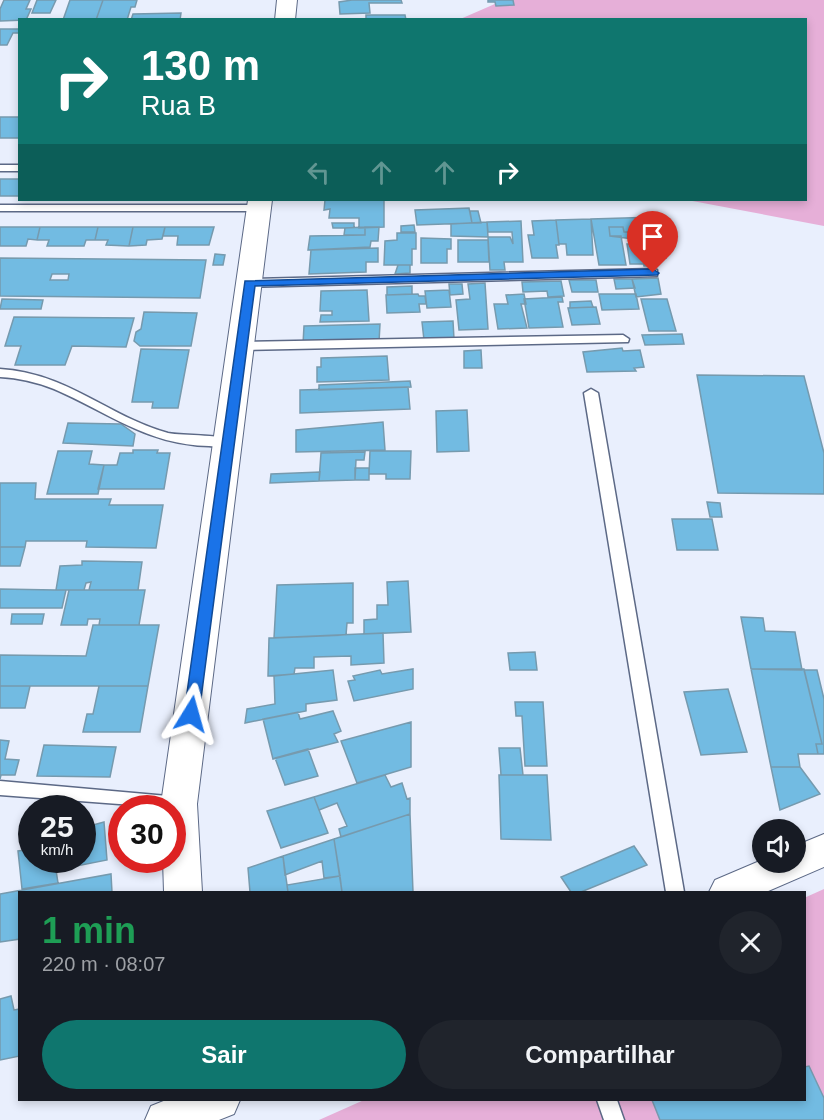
<!DOCTYPE html>
<html lang="pt">
<meta charset="utf-8">
<style>
body{margin:0;font-family:Arial,sans-serif;background:#20242c;color:#f1f3f6;height:100vh;display:flex;flex-direction:column;font-size:22px;white-space:nowrap}
*{box-sizing:border-box;margin:0}
p{font-size:20px;color:#9ea1a6}
.icon{flex:none;width:33px;height:33px;fill:none;stroke:currentColor;stroke-width:2;stroke-linecap:round;stroke-linejoin:round}
.map{position:relative;flex:1;overflow:hidden}
.side{position:absolute;left:18px;top:891px;width:788px;height:210px;display:flex;flex-direction:column;background:#171b24;border-radius:0px;box-shadow:0 3px 9px #0003}
.side>*{flex:none}
.hud{position:absolute;left:18px;top:18px;width:789px;height:183px;border-radius:0px;box-shadow:0 3px 9px #0003;background:#0f766e;color:#fff;overflow:hidden}
.buttons{position:absolute;left:752px;top:819px;display:grid;gap:12px}
.buttons a{display:grid;place-items:center;width:54px;height:54px;border-radius:50%;background:#171b24;box-shadow:0 3px 9px #0003;font-size:30px}
.speed{position:absolute;left:18px;top:795px;display:flex;gap:12px;font-size:30px;font-weight:700;text-align:center}
.speed>*{display:grid;place-content:center;width:78px;height:78px;border-radius:50%;background:#171b24;box-shadow:0 3px 9px #0003;line-height:1}
.speed small{font-size:15px;font-weight:400}
.speed .limit{border:9px solid #d22;background:#fff;color:#111}
.pin{position:absolute;display:grid;place-items:center;width:51px;height:51px;color:#fff;margin:-62px -26px;border-radius:50% 50% 50% 0;rotate:-45deg;box-shadow:0 0 6px #0007}
.pin .icon{rotate:45deg}
.me{position:absolute;width:66px;margin:-33px;rotate:8deg;stroke-linejoin:round;filter:drop-shadow(0 0 4px #0008)}
.turn{display:flex;align-items:center;gap:21px;height:126px;padding:0 24px;font-size:27px}
.turn .icon{width:78px;height:78px;stroke-width:2.5}
.turn b{display:block;font-size:42px;line-height:51px}
.lanes{display:flex;align-items:center;height:57px;padding:0 24px;background:#0003;justify-content:center;gap:30px;direction:ltr}
.lanes .off{opacity:.35}
.round{display:grid;place-items:center;flex:none;width:63px;height:63px;border-radius:32px;background:#20242c}
.headline{display:flex;align-items:center;justify-content:space-between;height:102px;padding:0 24px}
h1{font-size:36px;font-weight:700;line-height:45px;color:#1e9e55}
.cta{display:flex;gap:12px;margin-top:auto;padding:12px 24px}
.cta a{flex:1;height:69px;border-radius:36px;background:#0f766e;color:#fff;font-size:24px;font-weight:700;line-height:69px;text-align:center}
.cta a+a{background:#20242c;color:#f1f3f6}
.map>svg:first-child{display:block}
.green{fill:#e6afd8}
.building{fill:#72bbe2;stroke:#769aae;stroke-width:1.5;fill-rule:evenodd}
.lines{fill:none;stroke-linecap:round;stroke-linejoin:round}
.service-casing{stroke:#5c6986;stroke-width:3}
.minor-casing{stroke:#5c6986;stroke-width:2}
.service{fill:#fff;fill-rule:evenodd}
.minor{fill:#fff;fill-rule:evenodd}
.route{fill:#1a73e8;stroke:#114b97;stroke-width:1.5}
</style>
<div class="map">
<svg width="824" height="1120" viewBox="0 0 824 1120">
<rect width="100%" height="100%" fill="#e9effd"/>
<path class="green" d="M504,0H824V226L687,200H806V20H458Z
M824,889V1120H319L364,1100H804V898Z"/>
<path class="building" d="M4,0H30L26,9H31L26,20L0,21V9Z
M37,0H56L50,13H32Z
M70,0H103L96,20H63Z
M103,0H137L135,7H131L127,20H96Z
M352,0H401L402,3H369L370,13L340,14L339,2Z
M488,0H513L514,5L496,6L495,2H488Z
M181,13L180,20H131L133,14Z
M366,15H405L406,20H366Z
M0,29H20V33H13L7,45H0Z
M0,117H20V138H0Z
M0,179H20V196H0Z
M325,200H384V227L359,228V218H329L330,209L324,210Z
M469,208L472,223L417,225L415,210Z
M470,211H478L481,223H472Z
M657,217L660,232H624L623,227H609L610,236H621L626,265H599L591,219Z
M591,219L593,255H567L566,244H559L556,220Z
M556,220L559,245H556L558,258H532L528,235H534L532,221Z
M521,221L523,262H504L505,270H490L488,237H510L513,244L512,232H488L487,222Z
M487,222L488,237L451,236V224Z
M332,223H354V228H333Z
M414,225L415,232H401V226Z
M0,227H40L37,240L28,239L26,246H0Z
M40,227H98L95,240H86L84,246H47L49,240H37Z
M98,227H133L129,246L106,245L108,240H95Z
M133,227H165L162,239L147,240L146,245L129,246Z
M165,227H214L209,245H177L178,236H163Z
M365,227H379L378,241H371L370,247L308,250L310,236L365,235Z
M365,227V235H344L345,228Z
M609,227H623L624,232H633V239L610,236Z
M397,233H416V249H412V265H384L385,241L397,240Z
M421,238L451,239V249H447V263H421Z
M458,240H488L489,262H458Z
M627,244H663L666,258H643L644,264H630Z
M378,248V262H366V272L309,274L311,250Z
M215,254L225,255L223,265H213Z
M0,258L206,260L200,298L0,296ZM52,274H69L68,280H50Z
M643,258H654L656,266H644Z
M398,265H410V273L395,274Z
M658,278L661,294L636,297L632,279Z
M614,279H632L635,288L616,289Z
M569,280H596L598,292H572Z
M561,281L564,296L548,297L547,291L523,292L522,282Z
M485,283L488,329L459,330L456,300L470,299L468,284Z
M449,284H462L463,294L450,295Z
M412,286V294L387,295V287Z
M367,290L369,321L320,322L321,315H332V311H320L321,291Z
M449,290L451,307L427,308L425,291Z
M418,294L419,296H425L426,304H419L420,312L387,313L386,295Z
M524,294L526,304H521L527,328L498,329L494,304H508L506,295Z
M599,294H636L639,309L602,310Z
M562,297L563,302H558L563,327L529,328L524,299Z
M2,299L43,300L41,309H0Z
M641,299H667L676,331H649Z
M591,301L593,307L570,308V302Z
M596,307L600,324L572,325L568,308Z
M144,312L197,313L191,346H140L134,341L136,332L141,329Z
M14,317L134,318L126,347L72,346L65,365H15L21,346H5Z
M453,321L454,339L424,340L422,322Z
M380,324L379,342L303,344L304,326Z
M682,334L684,344L645,345L642,335Z
M622,348L623,351L640,350L644,367L634,368L636,371L587,372L583,352Z
M141,349L189,350L178,408H152L153,402H132Z
M481,350L482,368H464V351Z
M387,356L389,380L317,382V367H321V358Z
M697,375L804,376L824,453V494L718,493Z
M410,381L411,387L319,390V385Z
M408,387L410,409L300,413V390Z
M467,410L469,451L437,452L436,411Z
M383,422L385,450L296,452V430Z
M68,423L121,424L135,434L133,446L63,443Z
M133,450H158L157,453H170L164,489H98L104,465H117L120,453H133Z
M58,451H92L89,464L104,465L98,494H47Z
M370,451H411L410,479H386V474H369Z
M365,452L364,460H356L355,480L319,481L321,453Z
M355,468H369V480H355Z
M320,472L319,481L270,483L271,474Z
M0,483H36L35,499H111L109,505H163L156,548L86,547L87,541H26L25,547H0Z
M707,502L720,503L722,517H710Z
M672,519H712L718,550H677Z
M0,547H25L20,566H0Z
M82,561L142,562L138,590H89L91,582L86,583L84,590H56L60,566L82,565Z
M408,581L411,632L364,634V620L377,619V605H388L387,582Z
M353,583V623H347L346,635L274,638L277,585Z
M0,589L56,590H66L62,608H0Z
M69,590H145L139,625H99L100,619H88L87,625H61Z
M12,614H44L42,624H11Z
M741,617L763,618L765,631L795,632L802,670L751,669Z
M93,625H159L148,686H0V655L86,656Z
M383,633L384,663L351,665V656L314,657V668H295L294,674L268,676L269,638Z
M535,652L537,670H510L508,653Z
M413,669V689L354,701L348,681L355,680L353,676L380,670L382,674Z
M751,669H804L822,744H816L818,754H798L800,767H771Z
M333,670L337,700L306,704V711L245,723L247,709L275,704L274,676Z
M804,670H817L824,699V754H818L816,744H822Z
M0,686H30L25,708H0Z
M99,686H148L140,732H83L87,714H93Z
M728,689L747,752L701,755L684,692Z
M515,702H543L547,766H525L522,716H516Z
M333,711L341,731L334,734L338,742L273,759L263,719L298,712L300,719Z
M411,722V767L357,783L341,741Z
M0,740L9,741L5,759L19,760L15,775H1L0,779Z
M44,745L116,747L110,777L37,776Z
M499,748H520L523,775H501Z
M308,749L318,776L285,785L275,758Z
M771,767H800L820,794L780,810Z
M385,775L391,787L402,783L407,799L410,798V814L341,837L339,829L347,826L337,803L319,810L314,797Z
M499,775H547L551,840L501,839Z
M314,797L328,833L281,848L267,811Z
M410,814L413,892H342L334,839Z
M104,822L107,860L56,870L58,883L22,889L18,851L32,849V860H46V862L82,860V828Z
M334,839L340,876L324,878L322,861L285,875L283,856Z
M634,846L647,865L581,892H571L561,877Z
M283,856L288,892H250L248,868Z
M111,874L112,892H20V939L0,942V894Z
M340,876L342,892H288L287,885Z
M11,996L14,1010L20,1009V1056L0,1060V999Z
M809,1066L824,1098V1120H660L652,1100H804V1067Z"/>
<g class="lines">
<defs>
<path id="service" d="M0,165H20V171H0Z
M0,205H259L265,208L259,211H0Z
M653,269L657,270V276L249,287L243,283L249,279Z
M623,335L629,339L628,342L240,350L234,346L240,342Z
M0,369C68,373 107,416 168,433C182,436 229,434 235,442C229,449 218,447 209,446C147,445 108,412 54,389C36,382 19,378 0,377Z
M591,389L598,393L684,892H666L584,393Z
M0,781L179,797L185,799L188,804L185,809L179,811L172,808L0,795Z
M597,1100H617L624,1120H604Z"/>
<path id="minor" d="M277,0H297L295,20H275Z
M248,200H272L197,804L202,892H164L163,860H172V808H161V804Z
M824,834V867L766,892H709L715,880L762,860V862H795V846Z
M166,1100H240L234,1114L219,1120H145L151,1106Z"/>
</defs>
<use href="#service" class="service-casing"/>
<use href="#minor" class="minor-casing"/>
<use href="#service" class="service"/>
<use href="#minor" class="minor"/>
</g>
<path class="route" d="M653,269L659,273L657,275L255,286L199,714L197,718H186L184,714L245,281Z"/>
</svg>
<div class="buttons">
<a><svg class="icon" aria-label="sound" viewBox="0 0 24 24"><path d="M4 9h4l5-4v14l-5-4H4zM17 9q2 3 0 6"/></svg></a>
</div>
<div class="speed"><div>25<small>km/h</small></div><div class="limit">30</div></div>
<div class="pin" style="left:653px;top:273px;background:#d93025"><svg class="icon" aria-label="arrive" viewBox="0 0 24 24"><path d="M6 21V4h12l-3 4 3 4H6"/></svg></div>
<svg class="me" style="left:191px;top:714px" viewBox="-20 -20 40 40"><path d="M0-17L14 15 0 8-14 15z" fill="#1a73e8" stroke="#fff" stroke-width="4"/></svg>
<div class="hud">
<div class="turn"><svg class="icon" aria-label="right" viewBox="0 0 24 24"><path d="M7 20v-9h11M14 6l5 5-5 5"/></svg><div><b>130 m</b>Rua B</div></div>
<div class="lanes"><svg class="icon off" aria-label="left" viewBox="0 0 24 24"><path d="M17 20v-9H6M10 6l-5 5 5 5"/></svg><svg class="icon off" aria-label="ahead" viewBox="0 0 24 24"><path d="M12 20V5M6 11l6-6 6 6"/></svg><svg class="icon off" aria-label="ahead" viewBox="0 0 24 24"><path d="M12 20V5M6 11l6-6 6 6"/></svg><svg class="icon" aria-label="right" viewBox="0 0 24 24"><path d="M7 20v-9h11M14 6l5 5-5 5"/></svg></div>
</div>
<section class="side">
<div class="headline"><div><h1>1 min</h1><p>220 m · 08:07</p></div><a class="round"><svg class="icon" aria-label="close" viewBox="0 0 24 24"><path d="M6 6l12 12M18 6L6 18"/></svg></a></div>
<div class="cta"><a>Sair</a><a>Compartilhar</a></div>
</section>
</div>
